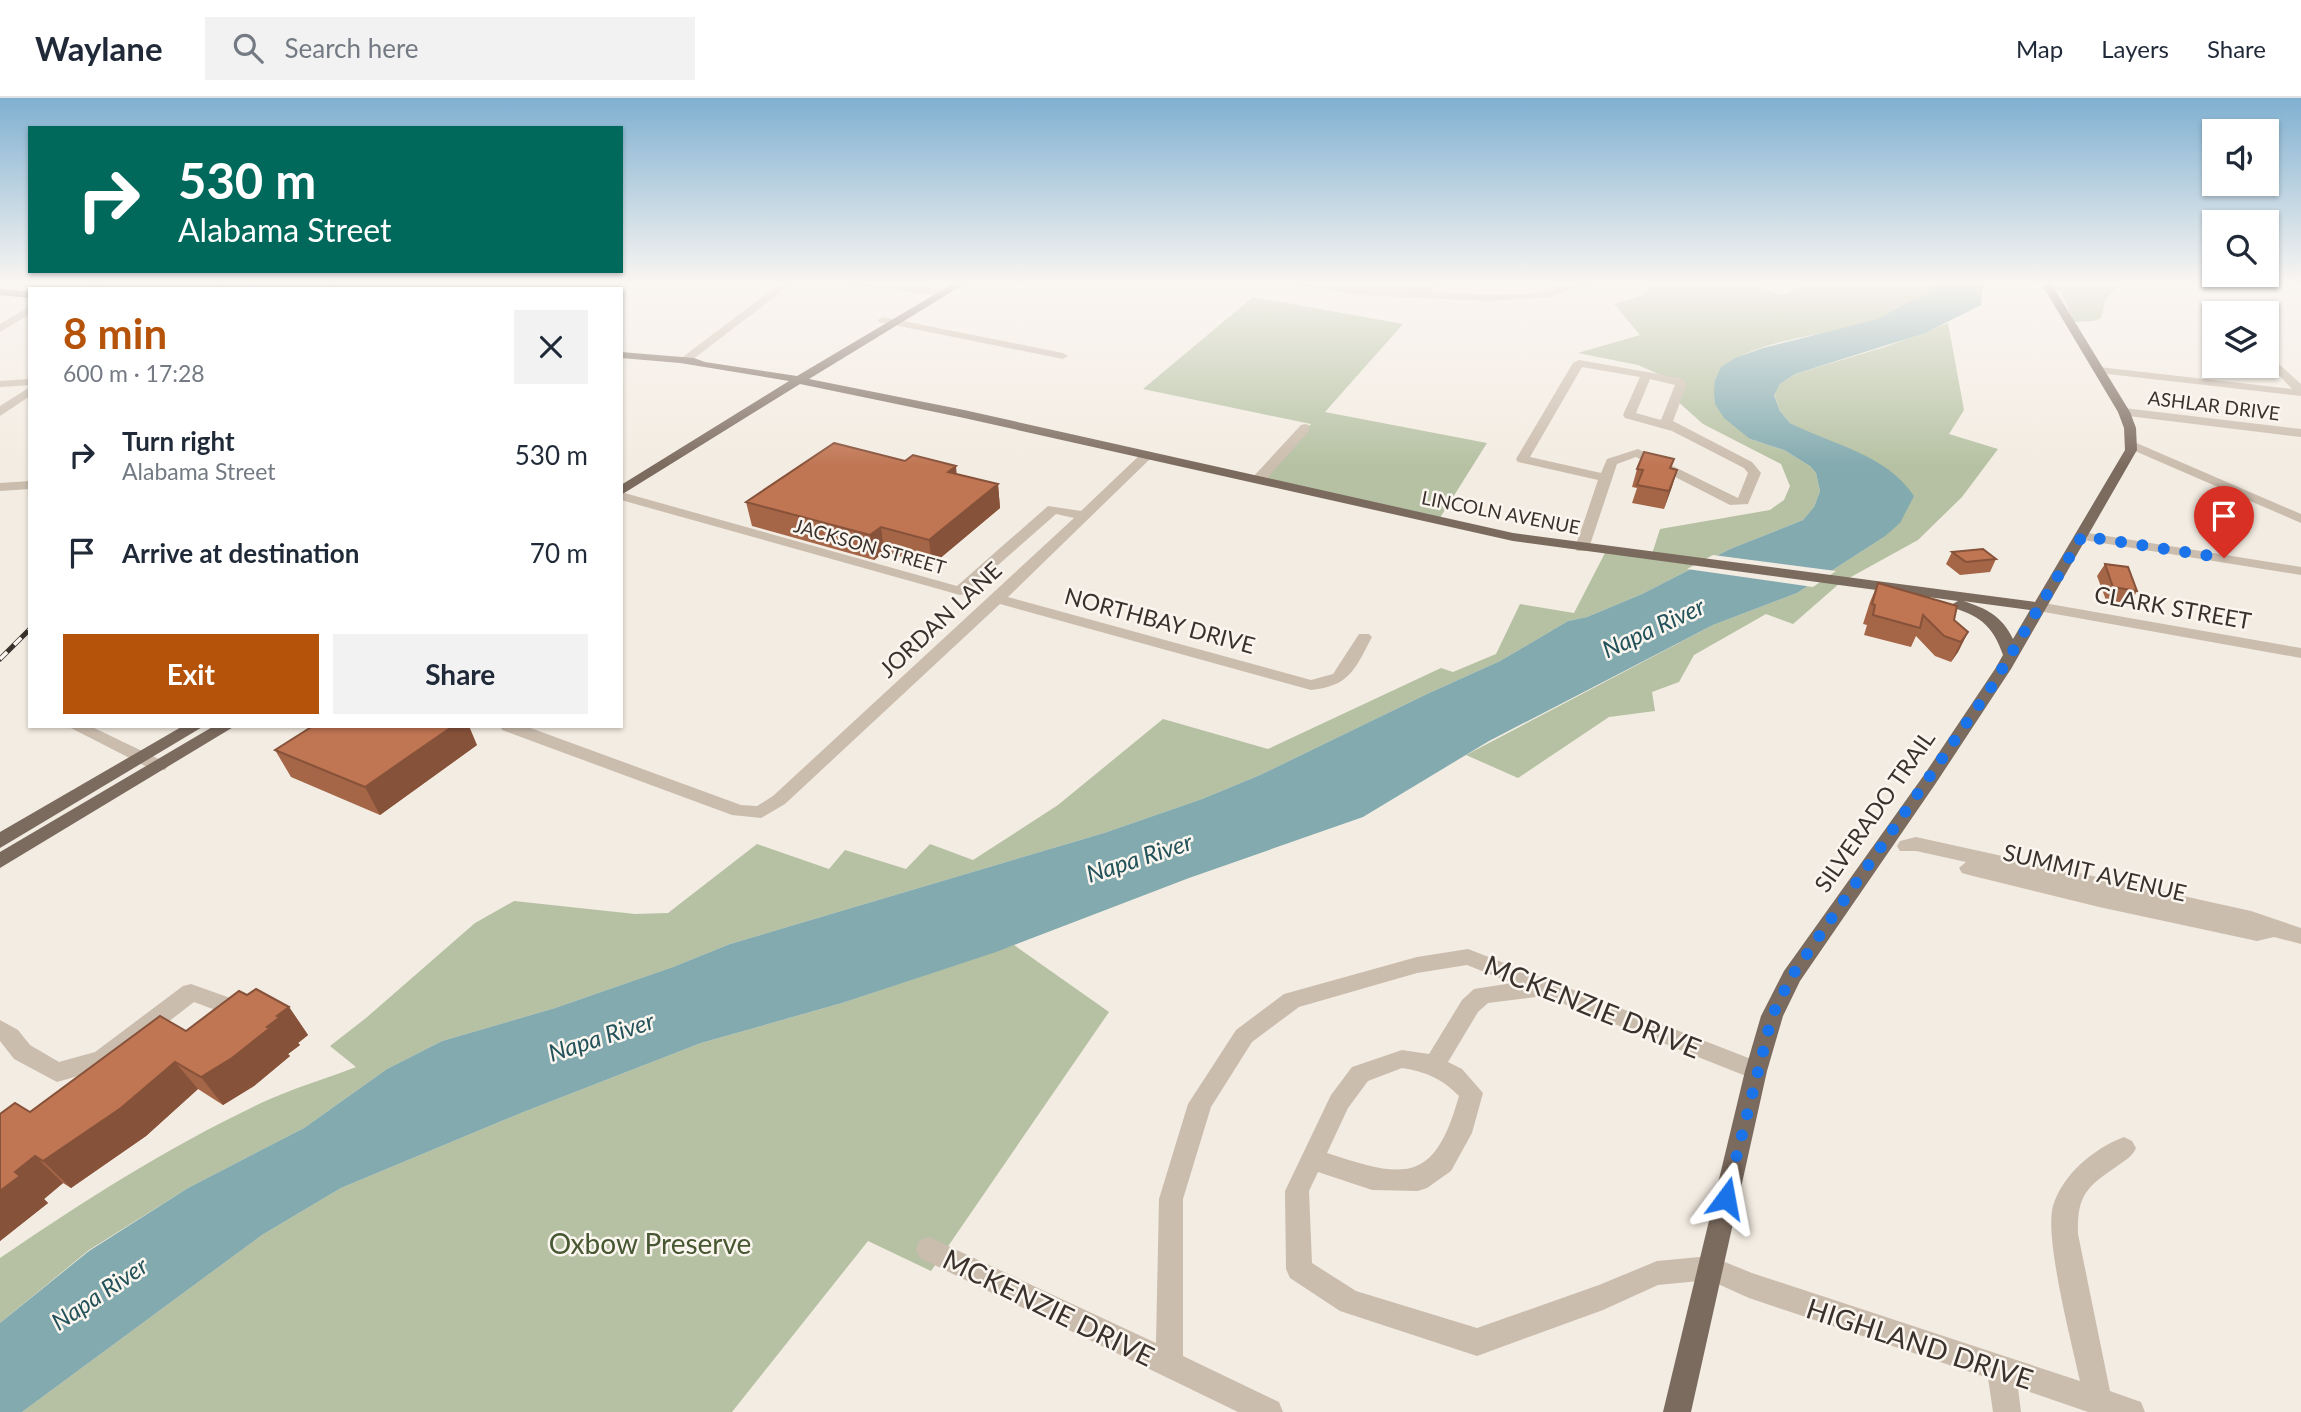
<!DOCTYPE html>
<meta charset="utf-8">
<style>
body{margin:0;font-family:Lato,sans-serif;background:#f2f2f3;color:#1f2937;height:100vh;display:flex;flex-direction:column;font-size:26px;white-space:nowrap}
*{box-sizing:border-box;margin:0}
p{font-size:23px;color:#747a83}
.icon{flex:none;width:38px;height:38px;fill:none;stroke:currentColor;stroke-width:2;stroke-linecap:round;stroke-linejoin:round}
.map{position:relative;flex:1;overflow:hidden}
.details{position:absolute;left:28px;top:189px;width:595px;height:441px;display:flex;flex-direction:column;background:#fff;border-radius:0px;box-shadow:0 2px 5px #0004}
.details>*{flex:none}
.guide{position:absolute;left:28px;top:28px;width:595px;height:147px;border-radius:0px;box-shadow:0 2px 5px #0004;background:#00695c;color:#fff;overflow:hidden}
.buttons{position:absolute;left:2202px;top:21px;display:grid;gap:14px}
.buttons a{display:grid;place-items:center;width:77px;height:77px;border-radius:0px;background:#fff;box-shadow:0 2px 5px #0004;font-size:35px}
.pin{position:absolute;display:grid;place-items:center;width:60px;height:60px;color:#fff;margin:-72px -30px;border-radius:50% 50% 50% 0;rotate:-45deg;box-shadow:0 0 7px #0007}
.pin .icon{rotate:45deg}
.me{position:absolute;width:77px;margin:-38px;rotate:13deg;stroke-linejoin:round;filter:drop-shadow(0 0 5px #0008)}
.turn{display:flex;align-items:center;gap:24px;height:147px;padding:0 35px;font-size:32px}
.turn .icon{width:91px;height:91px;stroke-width:2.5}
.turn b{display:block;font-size:49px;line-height:60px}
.round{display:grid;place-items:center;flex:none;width:74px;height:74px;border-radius:0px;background:#f2f2f3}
.head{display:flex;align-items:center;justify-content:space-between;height:119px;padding:0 35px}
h1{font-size:42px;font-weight:700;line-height:52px;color:#b45309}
.cta{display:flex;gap:14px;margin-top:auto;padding:14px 35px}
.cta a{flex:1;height:80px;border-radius:0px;background:#b45309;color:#fff;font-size:28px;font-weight:700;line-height:80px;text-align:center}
.cta a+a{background:#f2f2f3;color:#1f2937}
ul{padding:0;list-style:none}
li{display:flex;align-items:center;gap:21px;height:98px;padding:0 35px}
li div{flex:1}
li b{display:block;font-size:26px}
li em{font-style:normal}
header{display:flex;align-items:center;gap:42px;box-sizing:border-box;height:98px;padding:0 35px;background:#fff;border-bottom:2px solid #e0e1e3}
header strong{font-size:33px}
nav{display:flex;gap:38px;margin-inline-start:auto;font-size:24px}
.search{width:490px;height:63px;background:#f2f2f3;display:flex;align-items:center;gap:18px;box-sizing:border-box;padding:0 24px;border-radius:0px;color:#747a83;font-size:26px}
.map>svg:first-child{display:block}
.green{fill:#b5c1a2}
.water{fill:#82aaaf}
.pier{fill:#f3ece2}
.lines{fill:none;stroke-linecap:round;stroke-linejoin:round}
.minor{fill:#cbbdae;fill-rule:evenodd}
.major{fill:#7b6a5e;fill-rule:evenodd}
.rail-far1-casing{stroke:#3a312c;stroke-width:4.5}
.rail-casing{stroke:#3a312c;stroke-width:5}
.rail-far1{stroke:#faf6ef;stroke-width:2.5;stroke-dasharray:8;stroke-linecap:butt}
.rail{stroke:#faf6ef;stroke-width:3.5;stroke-dasharray:10;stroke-linecap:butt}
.wall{fill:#a56547}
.shaded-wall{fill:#86523a}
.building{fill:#c07553;stroke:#86523a;stroke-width:2}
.route{stroke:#1a73e8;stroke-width:12;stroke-dasharray:0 21.6}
.labels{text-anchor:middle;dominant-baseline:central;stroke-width:5;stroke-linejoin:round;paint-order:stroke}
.far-street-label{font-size:19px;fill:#3a312c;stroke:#faf6ef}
.street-label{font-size:23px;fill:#3a312c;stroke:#faf6ef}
.water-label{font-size:24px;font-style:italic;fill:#23525a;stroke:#faf6ef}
.near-street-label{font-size:28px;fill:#3a312c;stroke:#faf6ef}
.near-park-label{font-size:28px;fill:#465731;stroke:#faf6ef}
</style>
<header>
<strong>Waylane</strong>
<div class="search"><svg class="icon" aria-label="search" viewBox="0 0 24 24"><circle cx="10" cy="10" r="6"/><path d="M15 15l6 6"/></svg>Search here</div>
<nav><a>Map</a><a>Layers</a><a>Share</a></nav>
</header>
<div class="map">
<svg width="2301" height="1314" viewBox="0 0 2301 1314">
<rect width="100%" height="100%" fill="#f3ece2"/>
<path class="green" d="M1333,185H1443L1434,189L1432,198L1327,191Z
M1656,185H1740L1782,197L1811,185H1936L1931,192C1914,201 1897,214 1879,221C1837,238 1735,240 1715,282L1750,341L1784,352L1810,368L1816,375L1820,393L1814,409L1803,422L1730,451L1642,496L1587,519L1568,523L1500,563L1427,596L1260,677L1202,701L1104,735L730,846L673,869L555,910L442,943L387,971L304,1030L188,1090L89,1152L0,1225V1160C83,1103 170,1048 261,1005C291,991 325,981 356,969L330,948L366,920L475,825L514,803L635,816L668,815L757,746L829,771L845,752L906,771L930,746L973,762L1058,707L1163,621L1268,651L1441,570L1453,574L1496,556L1520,506L1574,515L1606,453L1651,459L1660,431L1770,412L1784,402L1790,388L1781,366L1703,326L1675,301L1681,286L1638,267L1578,255L1640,237L1614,206L1640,198Z
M2046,185H2115V191L2105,203L2101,220L2094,223L2074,224L2061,194Z
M1253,199L1403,226L1325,314L1487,345L1438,423L1258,382L1311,326L1143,291Z
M1948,225L1964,312L1949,336L1998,351L1962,399L1918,442L1840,485L1793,526L1766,516L1694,557L1679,584L1652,594L1655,613L1609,619L1518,680L1466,657L1713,527L1797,495L1884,439L1810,336L1790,325L1780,313L1774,296L1780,286L1795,276L1888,248Z
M1014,847L1109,914L931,1173L868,1143L732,1314H22L262,1137L341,1090L521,1015L701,945L842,905Z"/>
<path class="water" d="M1936,185H1983L1981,207L1925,235L1795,276L1780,286L1774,297L1780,313L1790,325C1833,347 1886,356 1914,398L1900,425L1884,439L1797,495L1713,527L1489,643L1363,719L1189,780L996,854L842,905L701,945L521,1015L341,1090L262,1137L22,1314H0V1225L89,1153L188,1090L304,1030L387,971L442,943L555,910L673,869L730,846L1104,735L1202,701L1260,677L1427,596L1500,563L1568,523L1587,519L1642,496L1730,451L1803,422L1814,409L1820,393L1816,375L1810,368L1784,352L1750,341L1724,320L1715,306L1714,294L1715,282L1721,269L1735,260L1763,250L1878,221L1931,192Z"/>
<path class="pier" d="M1713,457L1836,473L1813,489L1687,471Z"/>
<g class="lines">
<path class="minor" d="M94,185H108L98,191H84Z
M218,185H231L221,191H208Z
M781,185H793L688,265H680V261Z
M837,185H875L944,192L949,195L944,198Z
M1288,185L1489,197L1529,196L1577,185H1593L1549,199L1489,203L1360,197Z
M30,208V216L0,234V226Z
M883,219L1063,255L1068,258L1063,261L879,224L878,222Z
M2270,258L2301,286V298L2099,275L2093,272L2099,269L2292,291L2266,263V259Z
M1579,262L1681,280L1687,286L1673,323L1752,364L1761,375L1748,406L1730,407L1636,359L1617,366L1589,450L1587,453H1577L1575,450L1598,382L1518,364L1516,361L1573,265ZM1582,269L1640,279L1623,317L1625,320L1672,333L1744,370L1748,375L1738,400L1638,351L1607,361L1601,375L1530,359ZM1650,281L1675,287L1661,322L1636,315Z
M30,281V287L0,289V283Z
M30,289V298L0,318V308Z
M2124,310L2301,331V339L2120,317L2118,314Z
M1305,326L1309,327V333L1263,385H1253V379L1301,327Z
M2132,343L2301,416V425L2128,350V344Z
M1147,353L1153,357L1151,360L1008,499L1311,582L1333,576L1359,536H1369L1372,539C1355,571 1350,588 1311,592L1000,506L785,706L761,720L732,717L502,632L500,628H525L741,707L757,708L773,698L1074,420L1056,416L965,496L960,497L621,402V394L957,488L1048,408L1081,413L1143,354Z
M30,383V391L0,393V385Z
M2082,434L2301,469V477L2077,441V435Z
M2038,504L2301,550V560L2033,512L2030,509L2033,506Z
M67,628H90L165,664L168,668L165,672H153Z
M1916,739L2251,813L2301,830V846L2274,839L2257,843L2099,809L1969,777L1962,775L1959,770L1966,764L1916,753H1900L1897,748L1900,743Z
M1468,851L1764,966L1767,973L1764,980L1756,982L1544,898L1488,905L1478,914L1448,964L1462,971L1483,995L1472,1035L1451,1073L1427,1090L1418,1093L1372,1092L1318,1074L1309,1093L1312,1165L1356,1193L1477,1230L1599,1187L1657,1163L1710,1158L1752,1175L2080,1283C2072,1246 2044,1140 2053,1108C2063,1076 2093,1051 2124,1039L2132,1043L2136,1050C2132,1059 2124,1063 2116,1069C2086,1089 2077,1098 2078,1136L2110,1293L2141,1304L2145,1314H2088L2018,1290L2021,1314H1993L1988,1280L1749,1200L1709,1182L1658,1187L1603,1212L1477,1258L1340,1213L1290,1180L1286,1171L1285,1093L1331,997L1352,969L1402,952L1429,956L1462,902L1474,891L1512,885L1467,867L1417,875L1299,909L1252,944L1211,1009L1183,1101V1258L1279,1304L1283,1314H1238L920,1160L916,1151L920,1142L929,1139L1156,1245L1159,1101L1188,1006L1236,932L1284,896L1417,859ZM1402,970C1426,974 1441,980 1459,998C1434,1086 1406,1081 1327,1055L1348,1010L1368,983Z
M191,886L250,907L253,913L250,919L242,922L194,904L110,969L57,984L14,961L0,943V922L18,932L30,947L59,964L95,954L183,888Z"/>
<path class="major" d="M954,185H966L809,281L964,312L1513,435L2035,504L2125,352L2124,330L2118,314L2041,185H2051L2130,314L2136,330L2137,352L2011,571L1936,685L1800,883L1783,918L1767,973L1691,1314H1663L1745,973L1761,918L1784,873L1924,677L1995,571L2003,557C1993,529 1982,519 1954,510L1951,507L1958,503L1513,443L964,320L800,286L621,397V387L789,283L680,265L621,260V254L694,260L705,264L797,278ZM1963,503L2030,512L2013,541C2002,518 1986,510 1963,503Z
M0,191L30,194V200L0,197Z
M183,628H204L0,750V734Z
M214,628H235L0,770V754Z"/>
<defs>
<path id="rail-far1" d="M334,185V191"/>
<path id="rail" d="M0,561L30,531"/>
</defs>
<use href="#rail-far1" class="rail-far1-casing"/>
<use href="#rail" class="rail-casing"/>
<use href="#rail-far1" class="rail-far1"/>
<use href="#rail" class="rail"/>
</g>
<path class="wall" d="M1674,361L1671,370L1677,372L1664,411L1632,405L1637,390L1632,389L1637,371Z
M905,363L956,368V376L998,386L1000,410L932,467L884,454L874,462L752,428L746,404Z
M1952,454L1996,461L1990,474L1960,477L1946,466Z
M2105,466L2137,493L2130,506L2106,502L2097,478Z
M1878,485L1954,522L1968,534L1958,554L1951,564L1935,558L1916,538L1911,549L1864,537L1867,527L1863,526L1870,504Z
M477,647L380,717L291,679L275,652Z
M247,897L289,909L308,937L298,945L300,947L288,956L290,958L254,988L223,1007L198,991L146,1038L71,1090L63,1085L44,1101L48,1105L0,1143V1016L30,1014L186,933Z"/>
<path class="shaded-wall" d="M956,368L958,392L948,374Z
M1677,372L1672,389L1664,411L1669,393Z
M998,386L1000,410L932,467L929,442Z
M881,429L884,454L874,462L870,437Z
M1968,534L1958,554L1951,564L1961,544Z
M453,628H469L477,647L380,717L365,689Z
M289,909L308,937L298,945L300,947L288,956L290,958L254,988L223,1007L201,979L267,929L277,918Z
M175,964L198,991L146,1038L71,1090L43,1063Z
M35,1058L63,1085L44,1101L48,1105L0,1143V1093L15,1074Z"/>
<path class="building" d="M834,345L905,363L913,357L956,368L948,374L998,386L929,442L881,429L870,437L746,404Z
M1644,354L1674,361L1670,370L1677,372L1669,393L1637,387L1643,372L1637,371Z
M1983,451L1996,461L1966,464L1952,454Z
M2105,466L2128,469L2137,493L2113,489Z
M1878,485L1957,508L1954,522L1968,534L1961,544L1944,538L1923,517L1920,530L1873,517L1875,507L1872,506Z
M313,628H453L365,689L275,652Z
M256,891L289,909L277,918L280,919L267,929L270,930L232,960L201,979L175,964L121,1010L43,1063L35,1058L15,1074L20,1078L0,1093V1016L15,1005L30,1014L160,918L186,933L239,893L247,897Z"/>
<linearGradient id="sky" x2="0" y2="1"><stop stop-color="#7fb0d1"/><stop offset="0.5" stop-color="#faf6f2"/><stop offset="1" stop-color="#faf6f2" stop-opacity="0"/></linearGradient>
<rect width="2301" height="369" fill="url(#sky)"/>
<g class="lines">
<path class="route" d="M1726,1100L1772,918L1791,879L1990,591L2082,438L2224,460"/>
</g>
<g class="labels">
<g class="far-street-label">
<text transform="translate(2214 307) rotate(7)">ASHLAR DRIVE</text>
<text transform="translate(1501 414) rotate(11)">LINCOLN AVENUE</text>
<text transform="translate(870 448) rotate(16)">JACKSON STREET</text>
</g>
<g class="street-label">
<text transform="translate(2173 509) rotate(10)">CLARK STREET</text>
<text transform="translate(940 521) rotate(-43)">JORDAN LANE</text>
<text transform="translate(1160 522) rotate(15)">NORTHBAY DRIVE</text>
<text transform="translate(1874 713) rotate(-55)">SILVERADO TRAIL</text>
<text transform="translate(2095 774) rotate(13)">SUMMIT AVENUE</text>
</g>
<g class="water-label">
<text transform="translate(1653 529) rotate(-25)">Napa River</text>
<text transform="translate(1139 759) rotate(-18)">Napa River</text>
<text transform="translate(601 938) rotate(-18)">Napa River</text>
<text transform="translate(99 1195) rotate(-34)">Napa River</text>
</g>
<g class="near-street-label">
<text transform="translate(1593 908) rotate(22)">MCKENZIE DRIVE</text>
<text transform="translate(1049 1209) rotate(26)">MCKENZIE DRIVE</text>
<text transform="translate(1920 1245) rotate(18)">HIGHLAND DRIVE</text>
</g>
<g class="near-park-label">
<text x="650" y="1145">Oxbow Preserve</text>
</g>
</g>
</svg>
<div class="buttons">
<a><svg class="icon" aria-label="sound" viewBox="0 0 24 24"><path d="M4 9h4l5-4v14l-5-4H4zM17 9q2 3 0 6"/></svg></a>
<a><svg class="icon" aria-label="search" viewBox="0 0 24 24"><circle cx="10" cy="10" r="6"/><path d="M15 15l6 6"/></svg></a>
<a><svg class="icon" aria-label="layers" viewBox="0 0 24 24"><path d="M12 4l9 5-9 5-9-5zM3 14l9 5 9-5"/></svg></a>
</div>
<div class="pin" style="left:2224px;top:460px;background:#d93025"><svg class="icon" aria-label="arrive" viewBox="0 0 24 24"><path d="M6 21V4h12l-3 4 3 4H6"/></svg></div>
<svg class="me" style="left:1726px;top:1100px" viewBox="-20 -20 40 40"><path d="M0-17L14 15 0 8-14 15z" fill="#1a73e8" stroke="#fff" stroke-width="4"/></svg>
<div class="guide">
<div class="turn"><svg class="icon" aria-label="right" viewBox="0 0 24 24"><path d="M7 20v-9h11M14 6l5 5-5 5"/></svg><div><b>530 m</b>Alabama Street</div></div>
</div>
<section class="details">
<div class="head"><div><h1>8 min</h1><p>600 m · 17:28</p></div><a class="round"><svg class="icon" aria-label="close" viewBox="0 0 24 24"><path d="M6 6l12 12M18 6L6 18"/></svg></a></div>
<ul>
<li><svg class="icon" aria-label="right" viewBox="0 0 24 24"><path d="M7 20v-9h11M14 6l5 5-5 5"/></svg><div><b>Turn right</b><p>Alabama Street</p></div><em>530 m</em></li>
<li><svg class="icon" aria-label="arrive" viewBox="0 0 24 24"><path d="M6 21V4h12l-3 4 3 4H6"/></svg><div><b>Arrive at destination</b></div><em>70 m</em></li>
</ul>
<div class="cta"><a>Exit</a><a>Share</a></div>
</section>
</div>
